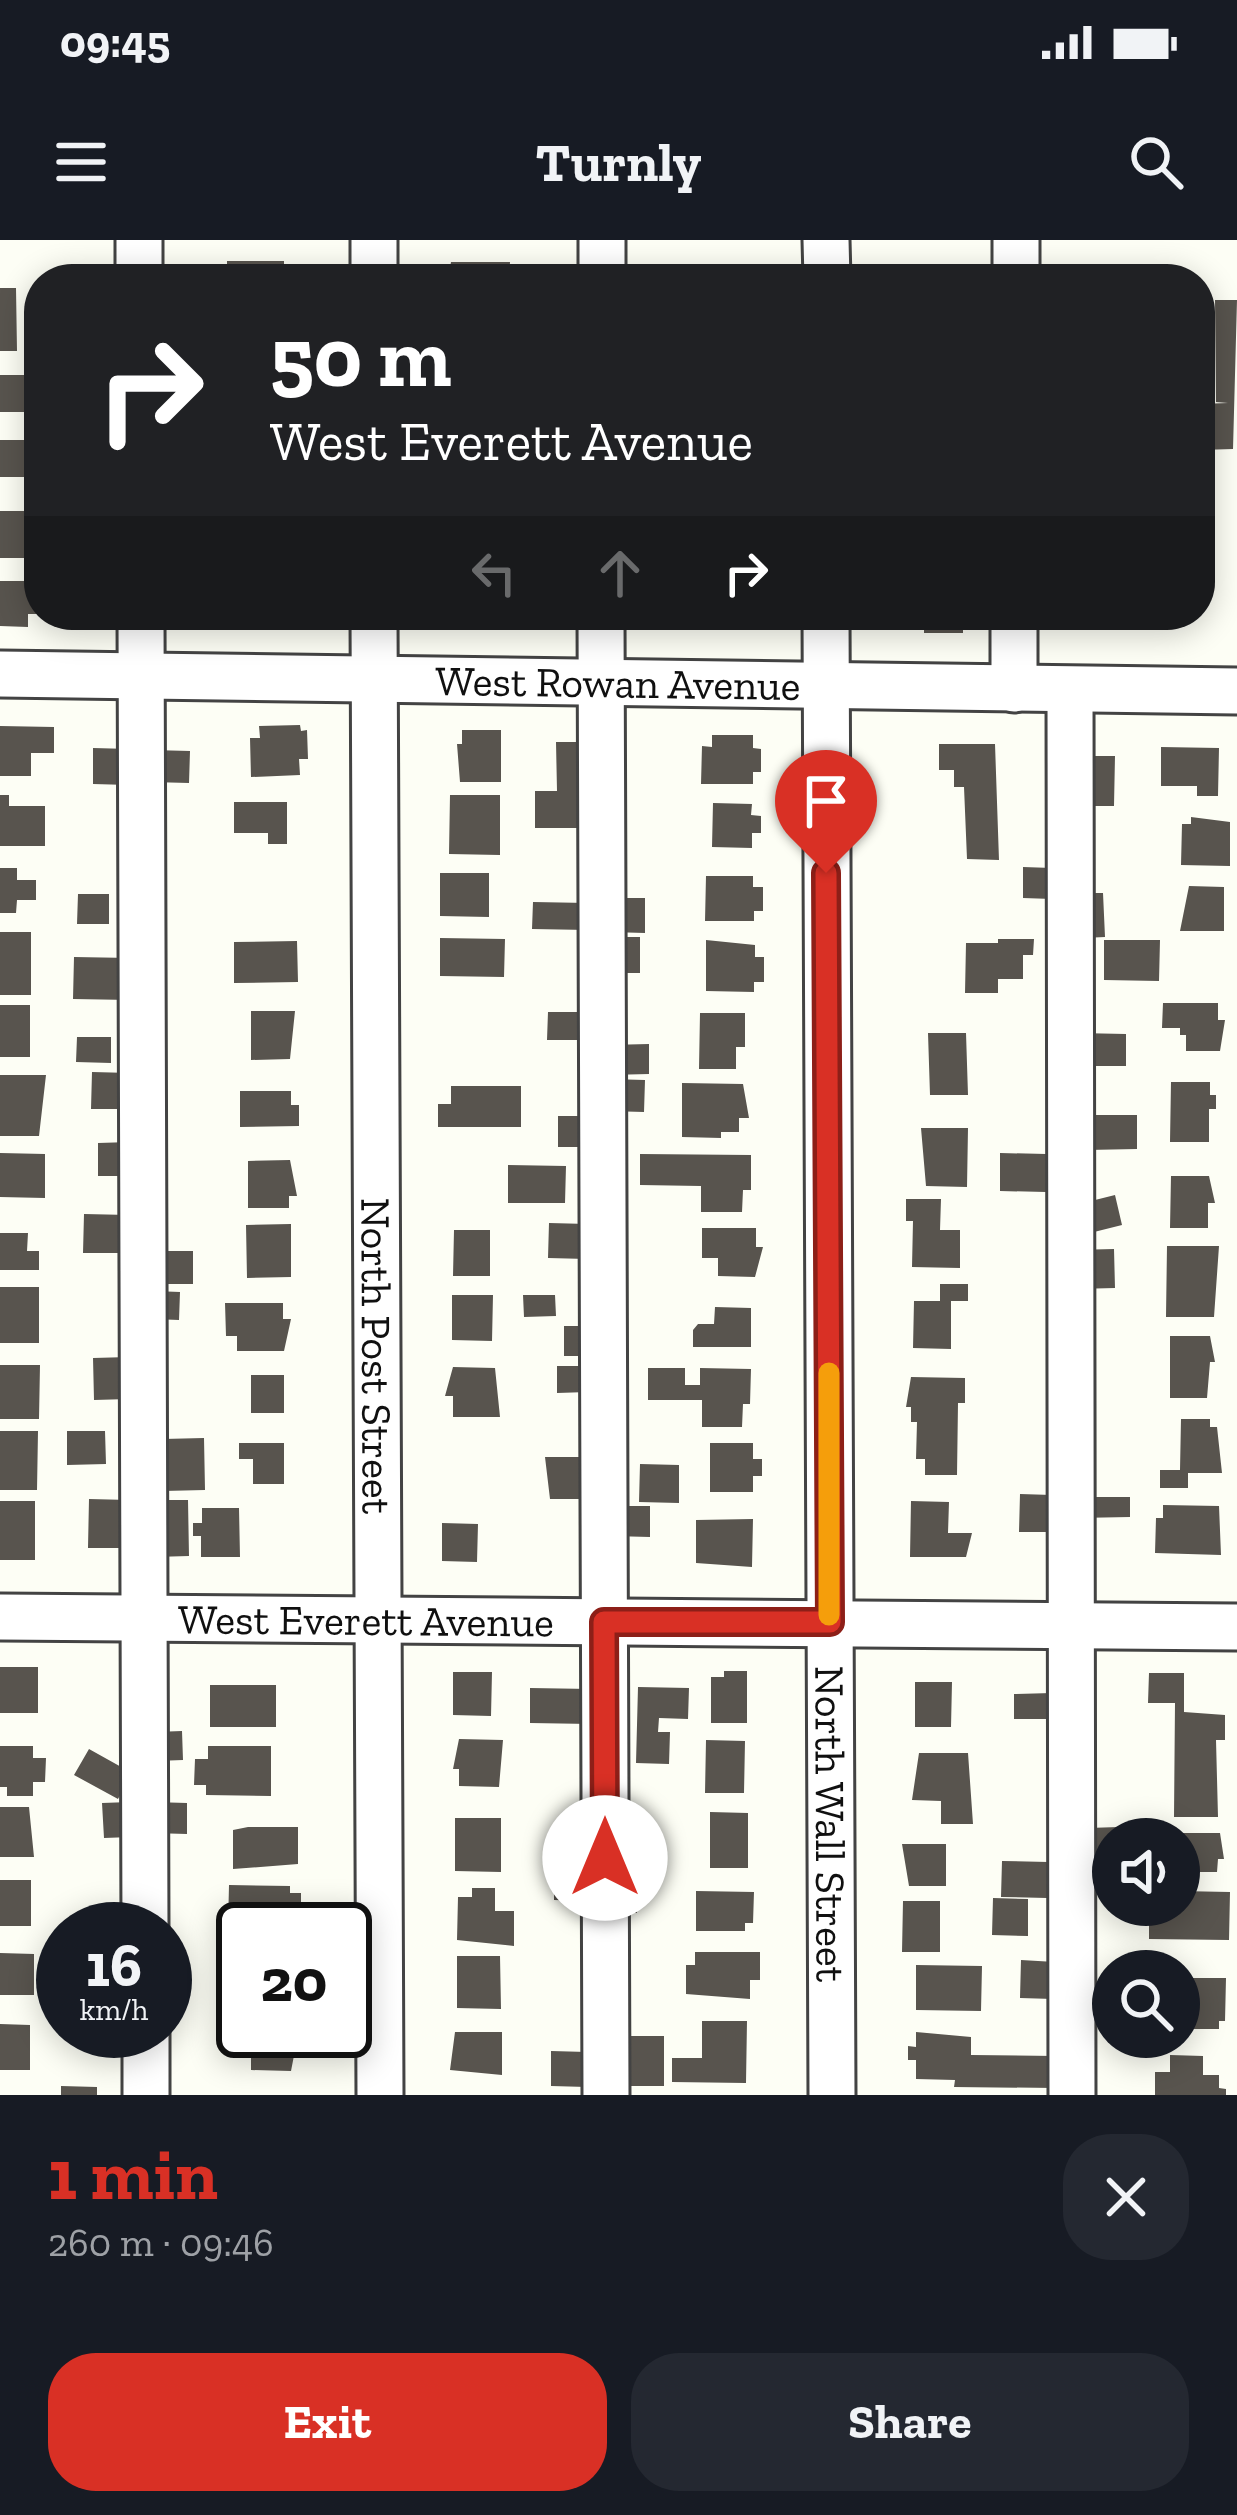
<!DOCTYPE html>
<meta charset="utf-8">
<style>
body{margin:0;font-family:"Zilla Slab",serif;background:#242831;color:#f1f3f6;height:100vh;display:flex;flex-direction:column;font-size:45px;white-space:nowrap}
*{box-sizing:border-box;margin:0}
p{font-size:39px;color:#9ea1a6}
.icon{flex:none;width:66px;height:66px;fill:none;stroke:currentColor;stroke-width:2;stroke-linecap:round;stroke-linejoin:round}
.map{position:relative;height:1855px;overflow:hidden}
.panel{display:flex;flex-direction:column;background:#171b24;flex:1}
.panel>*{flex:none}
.banner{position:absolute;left:24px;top:24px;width:1191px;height:366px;border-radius:48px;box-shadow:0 6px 30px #0003;background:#202124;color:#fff;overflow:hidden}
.fabs{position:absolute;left:1092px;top:1578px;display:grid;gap:24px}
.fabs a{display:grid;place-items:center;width:108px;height:108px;border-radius:50%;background:#171b24;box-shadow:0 6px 30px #0003;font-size:60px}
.speed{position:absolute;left:36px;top:1662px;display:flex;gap:24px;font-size:60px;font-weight:700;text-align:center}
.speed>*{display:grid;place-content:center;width:156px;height:156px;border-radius:50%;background:#171b24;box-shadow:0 6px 30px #0003;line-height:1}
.speed small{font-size:30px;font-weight:400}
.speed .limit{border:6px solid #111;border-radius:18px;background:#fff;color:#111}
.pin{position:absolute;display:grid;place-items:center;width:102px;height:102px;color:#fff;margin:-123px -51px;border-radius:50% 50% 50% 0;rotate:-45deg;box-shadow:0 0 12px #0007}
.pin .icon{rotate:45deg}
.me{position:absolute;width:132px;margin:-66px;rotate:0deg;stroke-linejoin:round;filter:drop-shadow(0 0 9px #0008)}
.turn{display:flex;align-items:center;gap:42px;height:252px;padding:0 48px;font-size:54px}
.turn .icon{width:156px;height:156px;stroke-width:2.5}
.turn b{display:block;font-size:84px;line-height:102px}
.lanes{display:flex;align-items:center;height:114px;padding:0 48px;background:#0003;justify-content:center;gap:60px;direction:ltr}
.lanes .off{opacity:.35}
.round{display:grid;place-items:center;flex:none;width:126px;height:126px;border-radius:48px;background:#242831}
.summary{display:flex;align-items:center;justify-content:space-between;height:204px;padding:0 48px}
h1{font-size:72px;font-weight:800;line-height:90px;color:#d93025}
.button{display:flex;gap:24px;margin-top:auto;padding:24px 48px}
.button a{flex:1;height:138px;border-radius:48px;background:#d93025;color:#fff;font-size:48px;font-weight:800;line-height:138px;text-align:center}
.button a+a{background:#242831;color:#f1f3f6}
.status{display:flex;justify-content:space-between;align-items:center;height:84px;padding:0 60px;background:#171b24;direction:ltr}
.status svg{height:33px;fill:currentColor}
header{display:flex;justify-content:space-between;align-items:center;height:156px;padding:0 48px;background:#171b24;font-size:54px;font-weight:800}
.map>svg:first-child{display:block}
.building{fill:#58544e}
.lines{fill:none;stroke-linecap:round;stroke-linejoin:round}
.minor-casing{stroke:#434343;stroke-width:51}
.minor{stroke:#fff;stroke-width:45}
.route-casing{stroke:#8d1f18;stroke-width:30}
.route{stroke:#d93025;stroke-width:21}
.slow{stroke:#f59e0b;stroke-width:21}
.labels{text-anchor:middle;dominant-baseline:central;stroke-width:12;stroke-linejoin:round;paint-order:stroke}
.street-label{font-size:42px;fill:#101010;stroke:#fff}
</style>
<div class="status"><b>09:45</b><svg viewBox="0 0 49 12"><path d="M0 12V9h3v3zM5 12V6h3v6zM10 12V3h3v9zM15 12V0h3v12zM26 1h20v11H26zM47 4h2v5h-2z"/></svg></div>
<header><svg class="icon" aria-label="menu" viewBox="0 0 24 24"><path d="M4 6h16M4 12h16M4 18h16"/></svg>Turnly<svg class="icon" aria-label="search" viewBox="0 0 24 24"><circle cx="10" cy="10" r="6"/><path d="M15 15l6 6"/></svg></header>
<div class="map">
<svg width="1237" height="1855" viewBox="0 0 1237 1855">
<rect width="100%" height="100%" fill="#fdfef5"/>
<path class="building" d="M227,21H284V39H238V34H227Z
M451,22H510L509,39H448Z
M749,31V39H633V32Z
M0,48H16L17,111H0Z
M1215,60H1237L1233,209L1200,210V164L1228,163L1216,162Z
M0,135H39V172H0Z
M0,200H39L35,237H0Z
M0,271H30L29,295H39V318H0Z
M0,341H39V374H28V387L0,386Z
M230,375H287V384L230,383Z
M615,375H727V390L615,389Z
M924,375H963V393H924Z
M300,485L301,491L307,490L308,519H299L300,535L251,537L250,498H260L259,486Z
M0,486L54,487V513H31V536H0Z
M462,490H501V542H460L457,504H462Z
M712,495H753V508L761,509V532H753V544H701L702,506L712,507Z
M556,502H586L587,588H535V551H557Z
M939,504H995L999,620L967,619L964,547H954V530H939Z
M1161,507L1219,508L1218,556H1197V546H1161Z
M93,508L130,509L129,545L93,544Z
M152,510L190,511L189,543L151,542Z
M1082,516H1115L1114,566H1082Z
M0,555H9V566H45V606H0Z
M450,555H500V615L449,614Z
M234,562H287V604H268V593H234Z
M713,563L752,564L751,575L761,576V593H752V608L712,607Z
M1191,577L1230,582V626L1181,625L1182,584H1191Z
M1023,627L1052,628V659L1023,658Z
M0,628H17V640H36V660H17L16,673H0Z
M440,633H489V677L440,676Z
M706,636H753V647H763V671H754V681H705Z
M1189,646L1224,647V691H1180Z
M1081,653H1103L1105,697L1083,698Z
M78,654H109V684H77Z
M611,658H645V693L610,692Z
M533,662L588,663V690L532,689Z
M0,692H31V755H0Z
M609,697H640V733H608Z
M440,698L505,699L504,737L440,736Z
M998,699H1034L1033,715H1023V739H998V753H965L966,703H998Z
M706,700L755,705V717H764V742H754V752L706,751Z
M1104,700H1160L1159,741L1104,740Z
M297,701L298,742L234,743V702Z
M74,717L131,718L130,760L73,759Z
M1163,763H1218V780H1225L1220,811H1186V795H1180V788H1162Z
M0,765H30V817H0Z
M251,771H295L290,819L251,820Z
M548,772H587V800H547Z
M700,773H745V807H736V829H699Z
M928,793H966L968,855H930Z
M1078,793L1126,794V826H1078Z
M77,797H111V823L76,822Z
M649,804V834L609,835L608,805Z
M92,832L131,833V869H91Z
M0,835H46L39,896H0Z
M609,839L645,840L644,872L608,871Z
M1171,842H1210V855H1216V869H1209V902H1170Z
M682,843L743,844L749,878H739V892H721V898L682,897Z
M451,846H521V887H438V864H451Z
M240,851H291V865H299V886L240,887Z
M1086,875H1137V909L1087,910Z
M558,876H590V907H558Z
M921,888H968L967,947L926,946Z
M130,902V936H98V903Z
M0,913L45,914V958L0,957Z
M1000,913L1046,914V952L1000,951Z
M640,914L751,915V950H743L742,972H701V946L640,945Z
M290,920L297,956H289V968H248V921Z
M508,925L566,926L565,963H508Z
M1171,936H1209L1215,963H1208V988H1170Z
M1115,955L1122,985L1082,995L1075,965Z
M906,959H941L940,990H960V1028L912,1027L913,981H906Z
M84,974L129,975V1013H83Z
M549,983L588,984L587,1019L548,1018Z
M291,984V1037L247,1038L246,985Z
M702,988H756V1007H763L755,1037L718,1036V1018H702Z
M454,990H490V1036H453Z
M0,993H28L27,1011H39V1030H0Z
M1167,1006H1219L1214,1077H1166Z
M1114,1009L1115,1048L1076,1049L1074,1010Z
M154,1011H193V1044H153Z
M940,1044H968V1061H951V1109L913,1108L914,1061H940Z
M0,1047H39V1103H0Z
M154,1051L180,1052L179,1080L153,1079Z
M452,1055H493L492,1101L452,1100Z
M523,1055H555L556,1076L524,1077Z
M225,1063H283V1079H291L284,1111H237V1096H226Z
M715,1067L751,1068V1107H693V1090L698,1084H714Z
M564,1086H584V1116H564Z
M1170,1096H1210L1215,1122H1210L1207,1158H1170Z
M129,1117V1159L94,1160L93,1118Z
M0,1125H40L39,1179H0Z
M557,1126H587L588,1152L557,1153Z
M453,1127L495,1128L500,1177H453V1156H445Z
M648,1128H685V1145H700V1128L751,1129L750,1164H743L742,1187H702V1160H648Z
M251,1135H284V1173H251Z
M911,1137L965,1138V1163H958L957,1235H925V1219H916L917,1182H911V1167H906Z
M1181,1179H1210V1187H1217L1222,1233H1188V1248H1160V1230H1180Z
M0,1191H38L37,1250H0Z
M67,1191H105L106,1224L67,1225Z
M204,1198L205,1250L163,1251V1199Z
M239,1203H284V1244H253V1219H239Z
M710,1203H753V1219H762V1236H753V1252H710Z
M545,1217H584V1259H550Z
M640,1224L679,1225V1263L639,1262Z
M1020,1254L1052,1255L1051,1292H1019Z
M1076,1257H1130V1277L1077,1278Z
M89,1259L129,1260V1308H88Z
M153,1260H188L189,1316L154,1317Z
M0,1261H35V1320H0Z
M911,1261L949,1262L948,1293H972L966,1317H910Z
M1163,1265L1219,1266L1221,1315L1155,1313L1156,1278H1163Z
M613,1266H650V1297L612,1296Z
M202,1268H239L240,1317H201V1296H193V1283H202Z
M753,1279L752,1327L696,1323V1280Z
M442,1283L478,1284L477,1322L442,1321Z
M0,1427H38V1473H0Z
M724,1431H747V1483H711V1437H724Z
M453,1432H492L491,1476L453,1475Z
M1149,1433H1184V1472L1225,1475V1500H1216L1218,1577H1174L1175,1463H1148Z
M915,1442H952L951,1487H915Z
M210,1445H276V1487H210Z
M638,1447L689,1448L688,1479L659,1478L658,1492H670L669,1524L636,1523Z
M530,1448L591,1449V1484L530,1483Z
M1052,1453V1479H1014V1454Z
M182,1491L183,1520L156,1521L155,1492Z
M459,1499L503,1500L499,1547L459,1546V1529H453Z
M706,1500L745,1501L744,1553H705Z
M0,1506H33V1518H46L45,1542H33V1556H7V1547H0Z
M208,1506H271V1556L206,1555V1545H194L195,1519H208Z
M89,1509L132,1533L118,1559L74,1535Z
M919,1513H968L973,1584H941V1561L912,1560Z
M130,1562L131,1597L104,1598L102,1563Z
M153,1562L187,1563V1594L152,1593Z
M0,1567H29L34,1617H0Z
M710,1572L748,1573V1628H710Z
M455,1578H501V1632L455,1631Z
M248,1587H298V1624L233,1629V1590Z
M1119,1587L1113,1610H1089L1088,1588Z
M1174,1593H1220L1224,1619H1218L1217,1632H1185Z
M902,1604H946V1646H909Z
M1002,1621L1048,1622L1047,1658L1001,1657Z
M554,1634L590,1635V1661L554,1660Z
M613,1639H637V1673H614Z
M0,1640H31V1686H0Z
M229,1645L290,1646V1653H301V1689L228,1687Z
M472,1648H495V1671H514V1706L457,1700L458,1657H472Z
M696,1651L754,1652L753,1683H745V1691H696Z
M1179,1651L1230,1652L1229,1700L1149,1699V1665H1179Z
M993,1658L1028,1659V1696L992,1695Z
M903,1661H940V1712H902Z
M695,1712H760V1740H750V1759L686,1754V1725H695Z
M0,1713L34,1714V1755H0Z
M457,1716H500L501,1769L457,1768Z
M1021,1720L1055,1722L1053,1759L1020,1758Z
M234,1725H243V1759L234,1758Z
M916,1725L982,1726L981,1771L916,1770Z
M1179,1738H1226L1225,1781H1219V1789H1179Z
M702,1781H747L746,1843L672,1842V1818H702Z
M0,1784L30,1785V1830H0Z
M251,1791H291V1800H297L291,1831L251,1830Z
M455,1792H502V1835L450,1830Z
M916,1792L971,1797V1815L1055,1816V1848L954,1847L955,1840L916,1839V1820H908V1806L916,1807Z
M626,1796H664V1846H626Z
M551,1811L587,1812V1847L551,1846Z
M1170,1815L1203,1816V1835H1219V1848L1226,1849V1855H1155V1832H1170Z
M61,1846L97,1847V1855H61Z"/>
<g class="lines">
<defs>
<g id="minor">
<path d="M139,0V39"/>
<path d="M374,0V39"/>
<path d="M826,0L827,39"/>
<path d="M602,39V0"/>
<path d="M1016,39V0"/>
<path d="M141,375L145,1689"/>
<path id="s1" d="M374,375L380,1855"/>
<path d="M601,375L606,1855"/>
<path id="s2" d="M826,375L832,1855"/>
<path id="s3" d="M0,434L1237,451"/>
<path d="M1014,449V375"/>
<path d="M1070,450L1072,1855"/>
<path id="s4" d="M0,1377L1237,1387"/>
<path d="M146,1791V1855"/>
</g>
</defs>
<use href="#minor" class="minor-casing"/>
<use href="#minor" class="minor"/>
</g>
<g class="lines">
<defs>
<path id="route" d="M605,1618L604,1382H830L826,633"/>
</defs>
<use href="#route" class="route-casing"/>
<use href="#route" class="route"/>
<path class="slow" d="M829,1133V1375"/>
</g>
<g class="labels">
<g class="street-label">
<text stroke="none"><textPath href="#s3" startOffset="618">West Rowan Avenue</textPath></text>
<text stroke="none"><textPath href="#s1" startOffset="741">North Post Street</textPath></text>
<text stroke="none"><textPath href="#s4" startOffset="366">West Everett Avenue</textPath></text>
<text stroke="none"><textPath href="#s2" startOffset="1209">North Wall Street</textPath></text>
</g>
</g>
</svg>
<div class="fabs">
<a><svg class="icon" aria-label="sound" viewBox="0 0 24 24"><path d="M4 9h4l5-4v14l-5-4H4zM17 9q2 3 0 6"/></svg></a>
<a><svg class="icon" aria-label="search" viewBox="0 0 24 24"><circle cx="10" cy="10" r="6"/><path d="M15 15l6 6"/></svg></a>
</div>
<div class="speed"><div>16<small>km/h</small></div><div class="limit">20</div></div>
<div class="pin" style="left:826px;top:633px;background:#d93025"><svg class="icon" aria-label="arrive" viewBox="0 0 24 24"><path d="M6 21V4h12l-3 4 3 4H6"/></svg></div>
<svg class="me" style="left:605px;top:1618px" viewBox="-20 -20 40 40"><circle r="19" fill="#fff"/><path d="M0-13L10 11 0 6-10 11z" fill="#d93025"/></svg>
<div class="banner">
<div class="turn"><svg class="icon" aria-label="right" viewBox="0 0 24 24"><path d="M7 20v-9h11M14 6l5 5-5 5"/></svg><div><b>50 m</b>West Everett Avenue</div></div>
<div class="lanes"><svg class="icon off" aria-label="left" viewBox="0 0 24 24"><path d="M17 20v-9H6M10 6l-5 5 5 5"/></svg><svg class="icon off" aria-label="ahead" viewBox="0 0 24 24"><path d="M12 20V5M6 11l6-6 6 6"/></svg><svg class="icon" aria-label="right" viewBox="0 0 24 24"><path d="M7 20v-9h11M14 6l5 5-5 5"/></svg></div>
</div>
</div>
<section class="panel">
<div class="summary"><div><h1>1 min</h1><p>260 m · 09:46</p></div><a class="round"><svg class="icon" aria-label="close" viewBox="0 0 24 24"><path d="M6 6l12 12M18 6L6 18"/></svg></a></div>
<div class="button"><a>Exit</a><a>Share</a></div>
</section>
